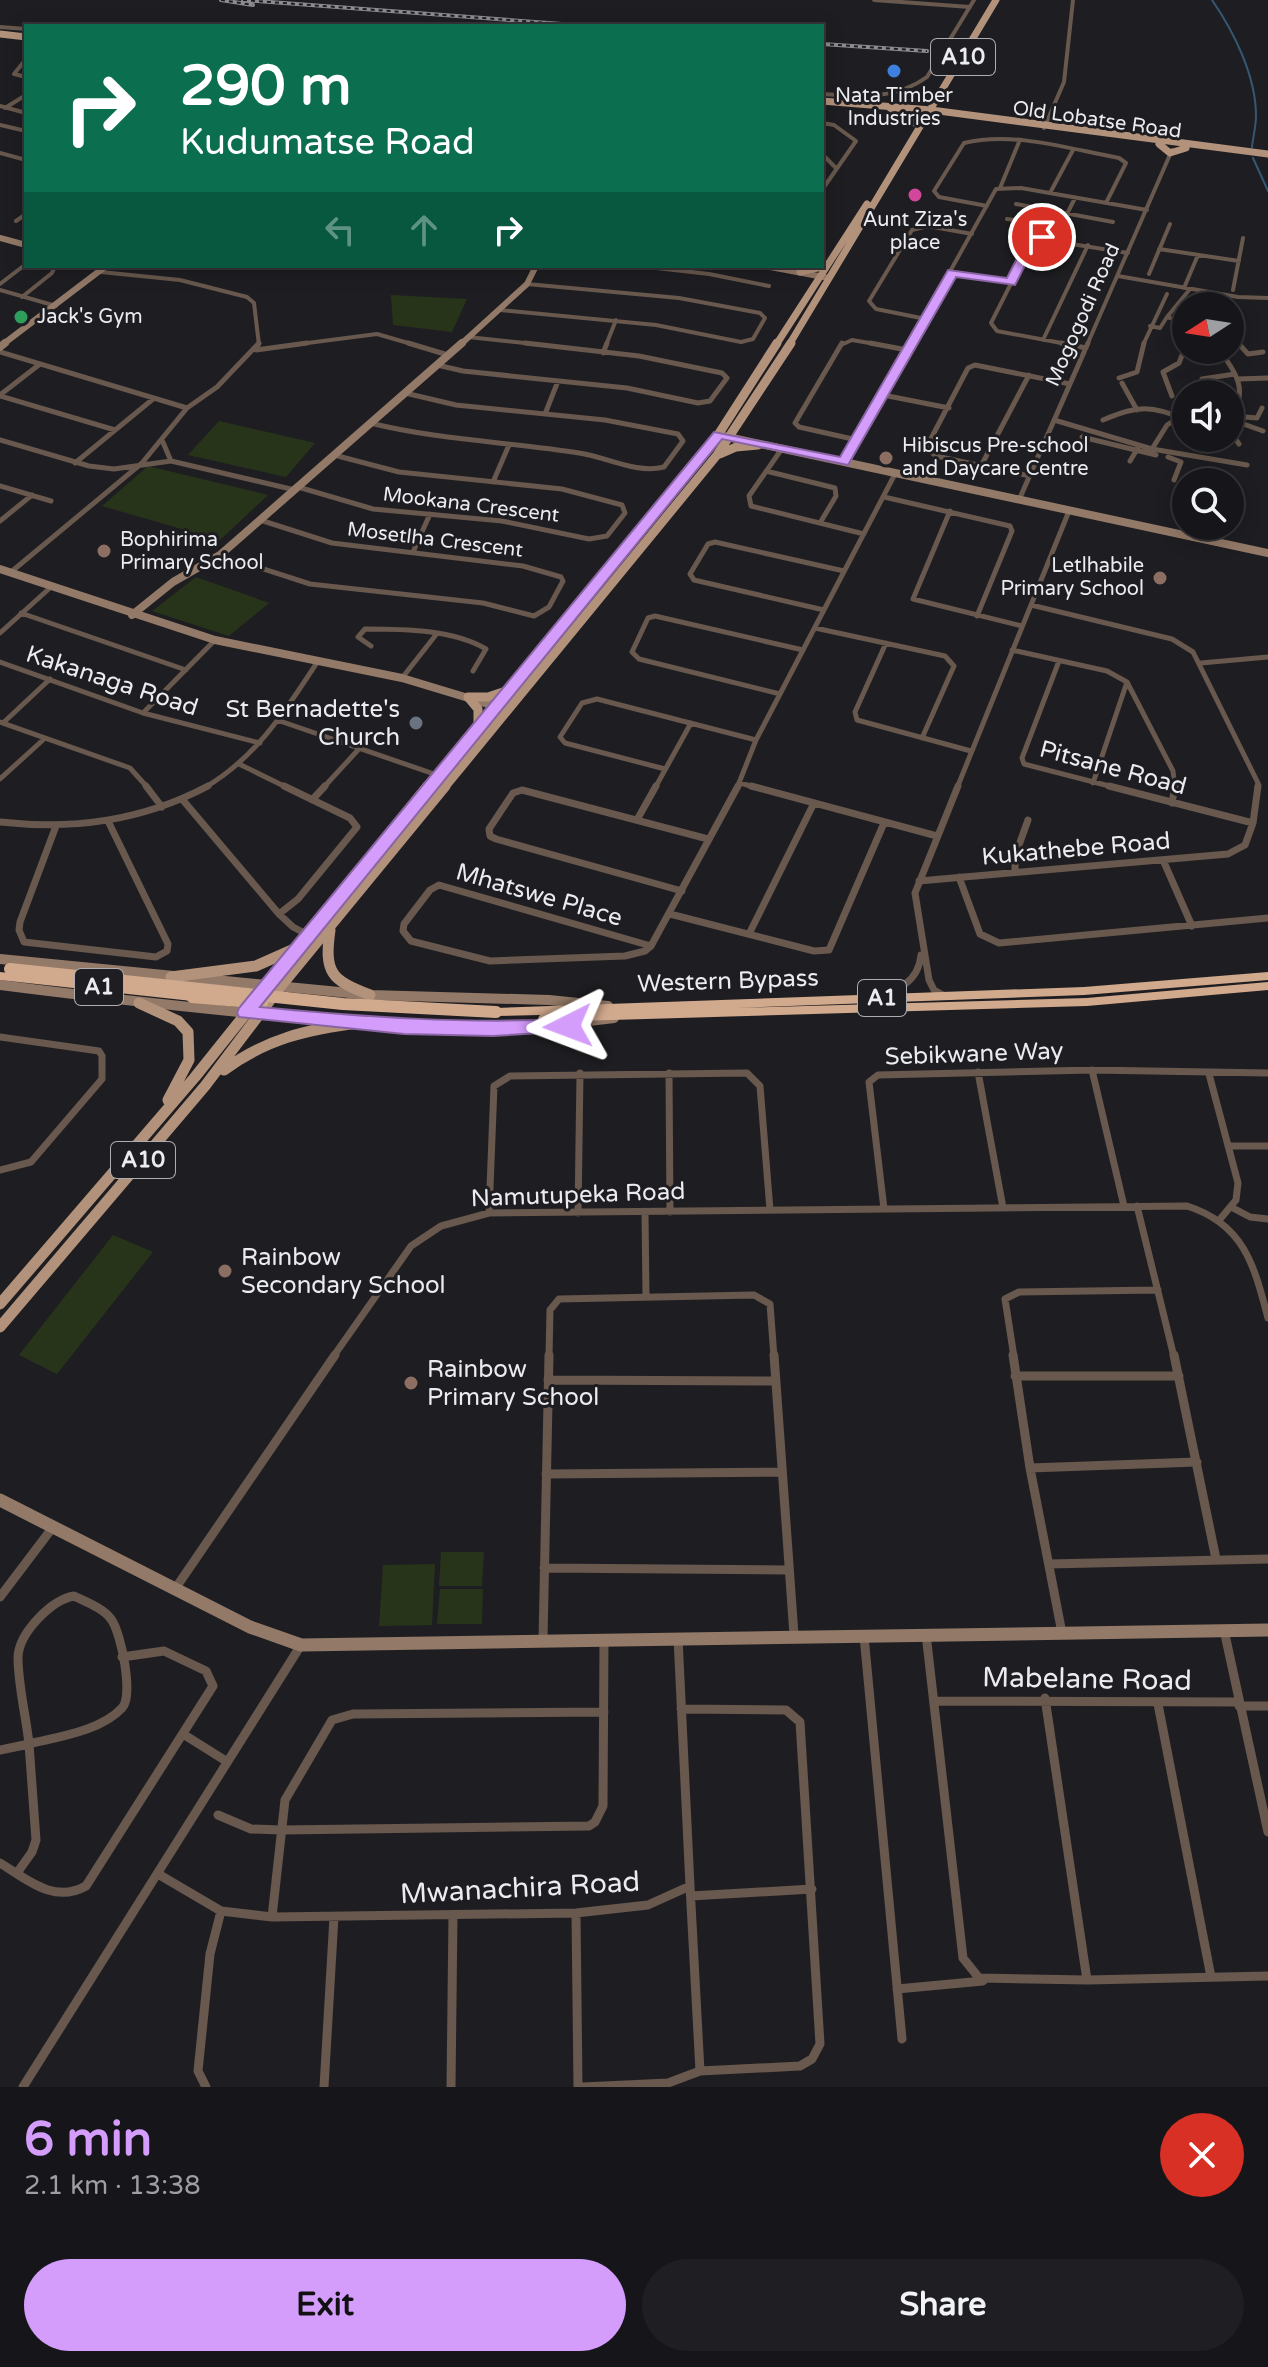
<!DOCTYPE html>
<meta charset="utf-8">
<style>
body{margin:0;font-family:"Varela Round",sans-serif;background:#1f1f23;color:#f1f3f6;height:100vh;display:flex;flex-direction:column;font-size:30px;white-space:nowrap}
*{box-sizing:border-box;margin:0}
p{font-size:26px;color:#9e9fa2}
.icon{flex:none;width:44px;height:44px;fill:none;stroke:currentColor;stroke-width:2;stroke-linecap:round;stroke-linejoin:round}
.map{position:relative;height:2087px;overflow:hidden}
.side{display:flex;flex-direction:column;background:#16161a;flex:1}
.side>*{flex:none}
.banner{position:absolute;left:24px;top:24px;width:800px;height:244px;border-radius:0px;box-shadow:0 4px 20px #0003,0 0 0 2px #353539;background:#0b6e4f;color:#fff;overflow:hidden}
.needle{width:52px;rotate:258deg}
.tools{position:absolute;left:1172px;top:292px;display:grid;gap:16px}
.tools a{display:grid;place-items:center;width:72px;height:72px;border-radius:50%;background:#16161a;box-shadow:0 4px 20px #0003,0 0 0 2px #353539;font-size:40px}
.pin{position:absolute;display:grid;place-items:center;width:68px;height:68px;color:#fff;margin:-34px;border:4px solid #fff;border-radius:50%;box-shadow:0 2px 8px #0007}
.me{position:absolute;width:88px;margin:-44px;rotate:267deg;stroke-linejoin:round;filter:drop-shadow(0 0 6px #0008)}
.turn{display:flex;align-items:center;gap:28px;height:168px;padding:0 24px;font-size:36px}
.turn .icon{width:104px;height:104px;stroke-width:2.5}
.turn b{display:block;font-size:56px;line-height:68px}
.lanes{display:flex;align-items:center;height:76px;padding:0 24px;background:#0003;justify-content:center;gap:40px;direction:ltr}
.lanes .off{opacity:.35}
.round{display:grid;place-items:center;flex:none;width:84px;height:84px;border-radius:42px;background:#1f1f23}
.headline{display:flex;align-items:center;justify-content:space-between;height:136px;padding:0 24px}
h1{font-size:48px;font-weight:700;line-height:60px;color:#d49cfb}
.primary-button{display:flex;gap:16px;margin-top:auto;padding:16px 24px}
.primary-button a{flex:1;height:92px;border-radius:48px;background:#d49cfb;color:#111;font-size:32px;font-weight:700;line-height:92px;text-align:center}
.primary-button a+a{background:#1f1f23;color:#f1f3f6}
.map>svg:first-child{display:block}
.green{fill:#28341a}
.lines{fill:none;stroke-linecap:round;stroke-linejoin:round}
.stream{stroke:#355773;stroke-width:2}
.street-far3{stroke:#68584d;stroke-width:4}
.street-far2{stroke:#68584d;stroke-width:5}
.street-far1{stroke:#68584d;stroke-width:7}
.street{stroke:#68584d;stroke-width:9}
.secondary-far3{stroke:#937967;stroke-width:6}
.secondary-far2{stroke:#937967;stroke-width:8}
.secondary-far1{stroke:#937967;stroke-width:10}
.secondary{stroke:#937967;stroke-width:13}
.primary-far2{stroke:#b3927b;stroke-width:7}
.primary-far1{stroke:#b3927b;stroke-width:9}
.primary{stroke:#b3927b;stroke-width:11}
.highway{fill:#d1a98d;fill-rule:evenodd}
.rail-casing{stroke:#8d8d91;stroke-width:4}
.rail{stroke:#1e1e22;stroke-width:2;stroke-dasharray:4;stroke-linecap:butt}
.highway-bridge{stroke:#d1a98d;stroke-width:12}
.route{fill:#d49cfb;stroke:#8a65a3;stroke-width:2}
.shop-dot{fill:#3f7fe0;stroke:#1e1e22;stroke-width:3}
.hotel-dot{fill:#d1479c;stroke:#1e1e22;stroke-width:3}
.leisure-dot{fill:#2e9e5b;stroke:#1e1e22;stroke-width:3}
.education-dot{fill:#8d6e63;stroke:#1e1e22;stroke-width:3}
.worship-dot{fill:#6b7280;stroke:#1e1e22;stroke-width:3}
.labels{text-anchor:middle;dominant-baseline:central;stroke-width:6;stroke-linejoin:round;paint-order:stroke}
.far-poi-label{font-size:20px;fill:#ebecef;stroke:#1e1e22;text-anchor:start}
.far-street-label{font-size:20px;fill:#ebecef;stroke:#1e1e22}
.shield{fill:#1e1e22;stroke:#aeaeb2;stroke-width:2}
.shield-label{font-size:22px;font-weight:bold;fill:#ebecef}
.street-label{font-size:24px;fill:#ebecef;stroke:#1e1e22}
.poi-label{font-size:24px;fill:#ebecef;stroke:#1e1e22;text-anchor:start}
.near-street-label{font-size:28px;fill:#ebecef;stroke:#1e1e22}
</style>
<div class="map">
<svg width="1268" height="2087" viewBox="0 0 1268 2087">
<rect width="100%" height="100%" fill="#1e1e22"/>
<path class="green" d="M391,295L467,299L452,332L393,325Z
M219,421L315,443L286,477L188,455Z
M148,466L268,495L220,540L102,506Z
M196,577L269,603L229,636L152,611Z
M113,1235L153,1252L57,1374L19,1355Z
M441,1552H484L482,1586H439Z
M435,1564L432,1625L379,1626L383,1565Z
M440,1589H483L482,1624H437Z"/>
<g class="lines">
<path class="stream" d="M1212,0C1234,32 1256,76 1256,116C1256,126 1253,137 1252,147
M1253,158L1268,191"/>
<path class="street-far3" d="M874,0L970,7
M0,27L26,29
M26,59L14,74L26,77
M822,94C860,97 895,100 927,77L974,0
M0,106L26,113
M5,108L26,95
M822,123L834,125L856,141L822,190
M0,125L26,131
M1044,128L1064,82L1073,0
M0,153L26,160
M822,154L836,168
M1000,188L1019,142
M1050,193L1073,150
M1016,204L1113,222
M987,206L939,197L934,191L964,143C1014,131 1069,149 1119,158L1126,163L1106,203
M1007,219L1061,226L1075,198
M16,221L26,214
M1159,249L1239,261
M229,266H282
M639,266L709,274L769,286
M101,272L180,280L247,297L254,303L259,345
M952,273L1011,282
M1149,274L1170,224
M1118,276L1238,297L1268,298
M0,284L26,264
M1184,288L1198,255
M0,290L56,306
M1233,290L1243,238
M22,297L52,273L55,266
M500,310L656,325L741,342L753,339L765,318L760,313L679,298L527,284
M1167,317L1190,289
M926,319L876,309L869,301L912,230L928,226L972,234
M1230,319L1238,324
M1150,326L1160,328L1167,317L1186,323
M1232,336L1240,345
M468,337L543,345
M1043,340L1088,245
M292,345L377,334L415,345
M606,345L616,320
M841,345L852,340L881,345
M909,345L996,189L1021,188L1147,210
M1072,345L997,331L991,323L1034,238L1128,253
M1087,345L1172,150
M1143,345L1167,294"/>
<path class="street-far2" d="M408,343L448,355
M842,343L795,423L799,427L857,440
M870,343L907,350
M1061,343L1086,348
M1238,343L1248,354L1263,352
M256,350L307,343
M1219,350C1235,370 1250,393 1230,415
M0,352L187,408L217,387L259,343
M603,353L607,343
M437,365L463,371L627,388L698,403L710,401L727,378L722,373L639,356L525,343
M1119,378L1137,372L1144,343
M1238,379L1268,378
M1122,383L1137,410
M1210,394L1202,379L1235,374
M0,395L40,364
M883,395L949,408
M0,396L115,430
M1172,396L1163,372L1179,363L1186,345
M545,414L558,381
M1054,420L1152,449L1247,465
M1103,420C1137,405 1153,405 1186,420
M1238,422L1263,431
M370,423C439,440 509,442 579,453C607,457 636,474 664,467L683,441L678,434L605,420L456,405L405,393
M1230,427L1245,417L1257,418L1262,408
M1230,431L1239,444
M1082,437L1156,455
M0,440L89,466L114,469L171,461L295,490
M162,440L171,461
M1152,449L1167,425L1178,418
M781,450L749,496L751,506L864,534
M1168,457L1181,462L1174,480
M1130,461L1138,448
M844,462L910,343
M75,463L153,399
M981,466L1029,375
M766,471L835,488L836,496L820,523
M1030,476L936,456L926,448L968,368L975,365L1070,384
M493,482L509,445
M0,486L51,501
M298,487L373,509L502,521L589,539L607,536L625,513L622,505L562,489L399,472L334,455
M884,497L1010,526L1012,531L977,616
M1019,500L1088,343
M950,511L913,599L1022,626
M0,521L32,495
M413,552L430,514
M220,555L310,584L483,603L534,616L549,607L563,581L561,577L523,566L332,543L260,520
M11,572L142,463L187,408
M1031,605L1172,639L1193,652L1258,783L1257,788
M824,610L694,580L690,574L708,544L715,542L844,571
M21,613L186,670
M815,628L945,656L954,666L922,738
M0,633L52,586
M886,643L855,712L857,720L971,751
M371,646L358,637L365,629C403,629 452,629 486,649L473,671
M1012,650L1107,671L1127,682L1173,771L1175,788
M1059,661L1022,758L1024,764L1117,788
M0,662L143,713L260,743
M1201,663L1268,657
M402,678L435,636
M780,694L639,659L632,652L648,618L655,616L803,650
M143,713L215,640
M277,720L437,775
M0,722L130,768L148,788
M3,723L50,679
M239,764L288,788
M665,769L565,743L560,737L582,703L597,699L756,740
M0,779L44,739
M740,783L758,788
M1093,783L1127,682
M204,788C256,758 286,710 318,661
M323,788L358,750
M655,788L691,723
M737,788L756,740L895,474
M957,788L1069,511"/>
<path class="street-far1" d="M146,786L162,807
M751,786L937,836
M1109,786L1253,823
M182,799L279,914L293,927L310,936
M312,800L325,786
M1172,803L1175,786
M638,818L656,786
M0,822C74,830 142,821 208,786
M56,826L20,922L19,930L24,942L156,957L167,951L168,944L108,821
M1163,860L1192,926
M1015,872V856L1028,820
M959,877L980,934L999,943L1268,918
M919,881L1228,854L1245,845L1253,823L1258,786
M439,885L651,946L645,951L625,956L490,961L411,941L403,931L404,924L430,890Z
M682,891L496,839L490,836L489,829L513,793L522,790L708,839
M279,914L298,899L357,827L350,818L284,786
M670,914L814,951L829,950L884,823
M750,932L813,805
M651,946L738,786
M872,995C898,991 918,983 921,955
M943,995L934,990L929,980L915,893L958,786
M0,1037L99,1051L102,1056V1079L31,1162L0,1170
M1092,1070L1124,1206
M978,1072L1003,1208
M669,1073L670,1212
M1209,1074L1238,1183L1236,1200L1221,1218
M1228,1146H1268
M1137,1206L1174,1357
M1231,1207L1250,1217L1268,1219
M884,1209L869,1082L878,1075L1092,1070L1268,1073
M645,1212L646,1296
M489,1213L494,1086L510,1076L747,1073L760,1086L770,1210
M578,1213L580,1073
M333,1357L411,1246L441,1226L489,1213L1187,1206C1244,1224 1254,1265 1268,1318
M549,1357L550,1310L559,1299L754,1295L770,1304L774,1357
M1014,1357L1005,1299L1019,1292L1158,1290"/>
<path class="street" d="M774,1355L794,1635
M1013,1355L1030,1468L1062,1633
M1174,1355L1216,1559
M1015,1376H1179
M548,1380L776,1381
M1030,1468L1197,1462
M546,1474L782,1472
M1049,1564L1268,1559
M544,1568L789,1570
M175,1589L335,1355
M74,1596C86,1602 103,1608 111,1619C121,1632 134,1696 122,1708C101,1731 57,1737 29,1744C26,1716 18,1685 18,1657C19,1633 51,1600 74,1596Z
M0,1597L53,1527
M1224,1630L1268,1832
M926,1634L963,1958L979,1978L1087,1980L1268,1976
M864,1636L902,2039
M543,1640L549,1355
M1045,1698L1087,1980
M935,1701L1238,1702
M1158,1704L1211,1977
M1239,1706H1268
M183,1734L226,1761
M0,1750L29,1744
M218,1815L251,1829L281,1830L589,1826L595,1822L603,1806L604,1641
M0,1863C28,1880 54,1904 86,1886L213,1686L206,1671L164,1651L122,1657
M17,1873L32,1852L36,1840L29,1744
M158,1874L221,1911L272,1917L576,1913L648,1905L690,1886L678,1638
M690,1886L700,2071
M691,1896L812,1889
M576,1913L578,2087
M272,1917L285,1800L332,1720L353,1714L604,1712
M897,1989L983,1981
M23,2087L301,1645
M206,2087L198,2071L210,1954L221,1911
M324,2087L334,1917
M451,2087L453,1915
M583,2087L668,2083L700,2071L800,2066L812,2059L820,2044L800,1722L786,1710L681,1709"/>
<path class="secondary-far3" d="M0,238L26,245
M765,266L829,278
M2,345L106,266
M460,345L527,284L536,266"/>
<path class="secondary-far2" d="M0,347L5,343
M723,436L1268,553
M0,569L215,640L402,678L508,710
M132,615L173,582L220,555L462,343"/>
<path class="secondary-far1" d="M0,959L370,995L549,1000L608,1006
M0,985C93,997 186,1007 279,1016C391,1026 502,1033 614,1018"/>
<path class="secondary" d="M0,1500L250,1627L301,1645L1268,1630"/>
<path class="primary-far2" d="M0,34L26,37
M822,101L931,110L1268,154
M891,111L915,123
M1159,144L1170,153L1186,148
M800,272L826,266
M776,345L867,204
M789,345L996,0"/>
<path class="primary-far1" d="M720,454L736,447L758,445
M468,697H488L506,691
M468,697L478,709V728
M427,788L691,470L718,435L777,343
M444,788L717,455L791,343"/>
<path class="primary" d="M330,930C324,973 331,980 370,995
M171,977L256,966L294,949
M139,1003L178,1021L188,1032L189,1060L168,1100
M224,1070C266,1039 308,1029 359,1023
M0,1304L195,1077L428,786
M0,1327L205,1086L280,987L445,786"/>
<path class="highway" d="M0,972L192,993L198,997L192,1001L0,980Z
M1268,972V980L1084,995L734,1008L1087,998L1268,982V990L1087,1006L544,1022L540,1021L538,1018L540,1015L496,1016L490,1012L496,1008L1084,987Z"/>
<defs>
<path id="rail" d="M221,0L253,5
M243,0L589,26
M822,44L927,51"/>
</defs>
<use href="#rail" class="rail-casing"/>
<use href="#rail" class="rail"/>
<path class="highway-bridge" d="M10,969L343,1004L496,1012
M192,997L262,1003"/>
</g>
<path class="route" d="M1042,234L1048,237L1037,242L1015,285L956,277L848,465L722,439L260,1007C364,1017 464,1024 568,1019L577,1026L575,1031L493,1036L404,1034L239,1017L237,1013L239,1008L714,432L840,457L948,270L1007,278L1028,237Z"/>
<circle class="shop-dot" cx="894" cy="71" r="8"/>
<circle class="hotel-dot" cx="915" cy="195" r="8"/>
<circle class="leisure-dot" cx="21" cy="317" r="8"/>
<g class="education-dot">
<circle cx="886" cy="458" r="8"/>
<circle cx="104" cy="551" r="8"/>
<circle cx="1160" cy="578" r="8"/>
<circle cx="225" cy="1271" r="8"/>
<circle cx="411" cy="1383" r="8"/>
</g>
<circle class="worship-dot" cx="416" cy="723" r="8"/>
<g class="labels">
<g class="far-poi-label">
<text x="894" y="96" text-anchor="middle">Nata Timber<tspan x="894" dy="23">Industries</tspan></text>
<text x="915" y="220" text-anchor="middle">Aunt Ziza's<tspan x="915" dy="23">place</tspan></text>
<text x="37" y="317">Jack's Gym</text>
<text x="902" y="446">Hibiscus Pre-school<tspan x="902" dy="23">and Daycare Centre</tspan></text>
<text x="120" y="540">Bophirima<tspan x="120" dy="23">Primary School</tspan></text>
<text x="1144" y="566" text-anchor="end">Letlhabile<tspan x="1144" dy="23">Primary School</tspan></text>
</g>
<g class="far-street-label">
<text transform="translate(1097 120) rotate(8)">Old Lobatse Road</text>
<text transform="translate(1083 315) rotate(-66)">Mogogodi Road</text>
<text transform="translate(471 505) rotate(7)">Mookana Crescent</text>
<text transform="translate(435 540) rotate(7)">Mosetlha Crescent</text>
</g>
<g class="shield">
<rect x="931" y="39" width="64" height="36" rx="6"/>
<rect x="75" y="969" width="48" height="36" rx="6"/>
<rect x="858" y="980" width="48" height="36" rx="6"/>
<rect x="111" y="1142" width="64" height="36" rx="6"/>
</g>
<g class="shield-label">
<text x="963" y="57">A10</text>
<text x="99" y="987">A1</text>
<text x="882" y="998">A1</text>
<text x="143" y="1160">A10</text>
</g>
<g class="street-label">
<text transform="translate(112 681) rotate(18)">Kakanaga Road</text>
<text transform="translate(1113 768) rotate(15)">Pitsane Road</text>
<text transform="translate(1076 849) rotate(-5)">Kukathebe Road</text>
<text transform="translate(539 895) rotate(16)">Mhatswe Place</text>
<text transform="translate(728 981) rotate(-2)">Western Bypass</text>
<text transform="translate(974 1054) rotate(-2)">Sebikwane Way</text>
<text transform="translate(578 1195) rotate(-2)">Namutupeka Road</text>
</g>
<g class="poi-label">
<text x="400" y="709" text-anchor="end">St Bernadette's<tspan x="400" dy="28">Church</tspan></text>
<text x="241" y="1257">Rainbow<tspan x="241" dy="28">Secondary School</tspan></text>
<text x="427" y="1369">Rainbow<tspan x="427" dy="28">Primary School</tspan></text>
</g>
<g class="near-street-label">
<text transform="translate(1087 1679) rotate(1)">Mabelane Road</text>
<text transform="translate(520 1888) rotate(-3)">Mwanachira Road</text>
</g>
</g>
</svg>
<div class="tools">
<a><svg class="needle" viewBox="-14 -14 28 28"><path d="M0-13l5 13h-10z" fill="#e53935"/><path d="M0 13l5-13h-10z" fill="#9e9fa2"/></svg></a>
<a><svg class="icon" aria-label="sound" viewBox="0 0 24 24"><path d="M4 9h4l5-4v14l-5-4H4zM17 9q2 3 0 6"/></svg></a>
<a><svg class="icon" aria-label="search" viewBox="0 0 24 24"><circle cx="10" cy="10" r="6"/><path d="M15 15l6 6"/></svg></a>
</div>
<div class="pin" style="left:1042px;top:237px;background:#d93025"><svg class="icon" aria-label="arrive" viewBox="0 0 24 24"><path d="M6 21V4h12l-3 4 3 4H6"/></svg></div>
<svg class="me" style="left:568px;top:1026px" viewBox="-20 -20 40 40"><path d="M0-17L14 15 0 8-14 15z" fill="#d49cfb" stroke="#fff" stroke-width="4"/></svg>
<div class="banner">
<div class="turn"><svg class="icon" aria-label="right" viewBox="0 0 24 24"><path d="M7 20v-9h11M14 6l5 5-5 5"/></svg><div><b>290 m</b>Kudumatse Road</div></div>
<div class="lanes"><svg class="icon off" aria-label="left" viewBox="0 0 24 24"><path d="M17 20v-9H6M10 6l-5 5 5 5"/></svg><svg class="icon off" aria-label="ahead" viewBox="0 0 24 24"><path d="M12 20V5M6 11l6-6 6 6"/></svg><svg class="icon" aria-label="right" viewBox="0 0 24 24"><path d="M7 20v-9h11M14 6l5 5-5 5"/></svg></div>
</div>
</div>
<section class="side">
<div class="headline"><div><h1>6 min</h1><p>2.1 km · 13:38</p></div><a class="round" style="background:#d93025;color:#fff"><svg class="icon" aria-label="close" viewBox="0 0 24 24"><path d="M6 6l12 12M18 6L6 18"/></svg></a></div>
<div class="primary-button"><a>Exit</a><a>Share</a></div>
</section>
